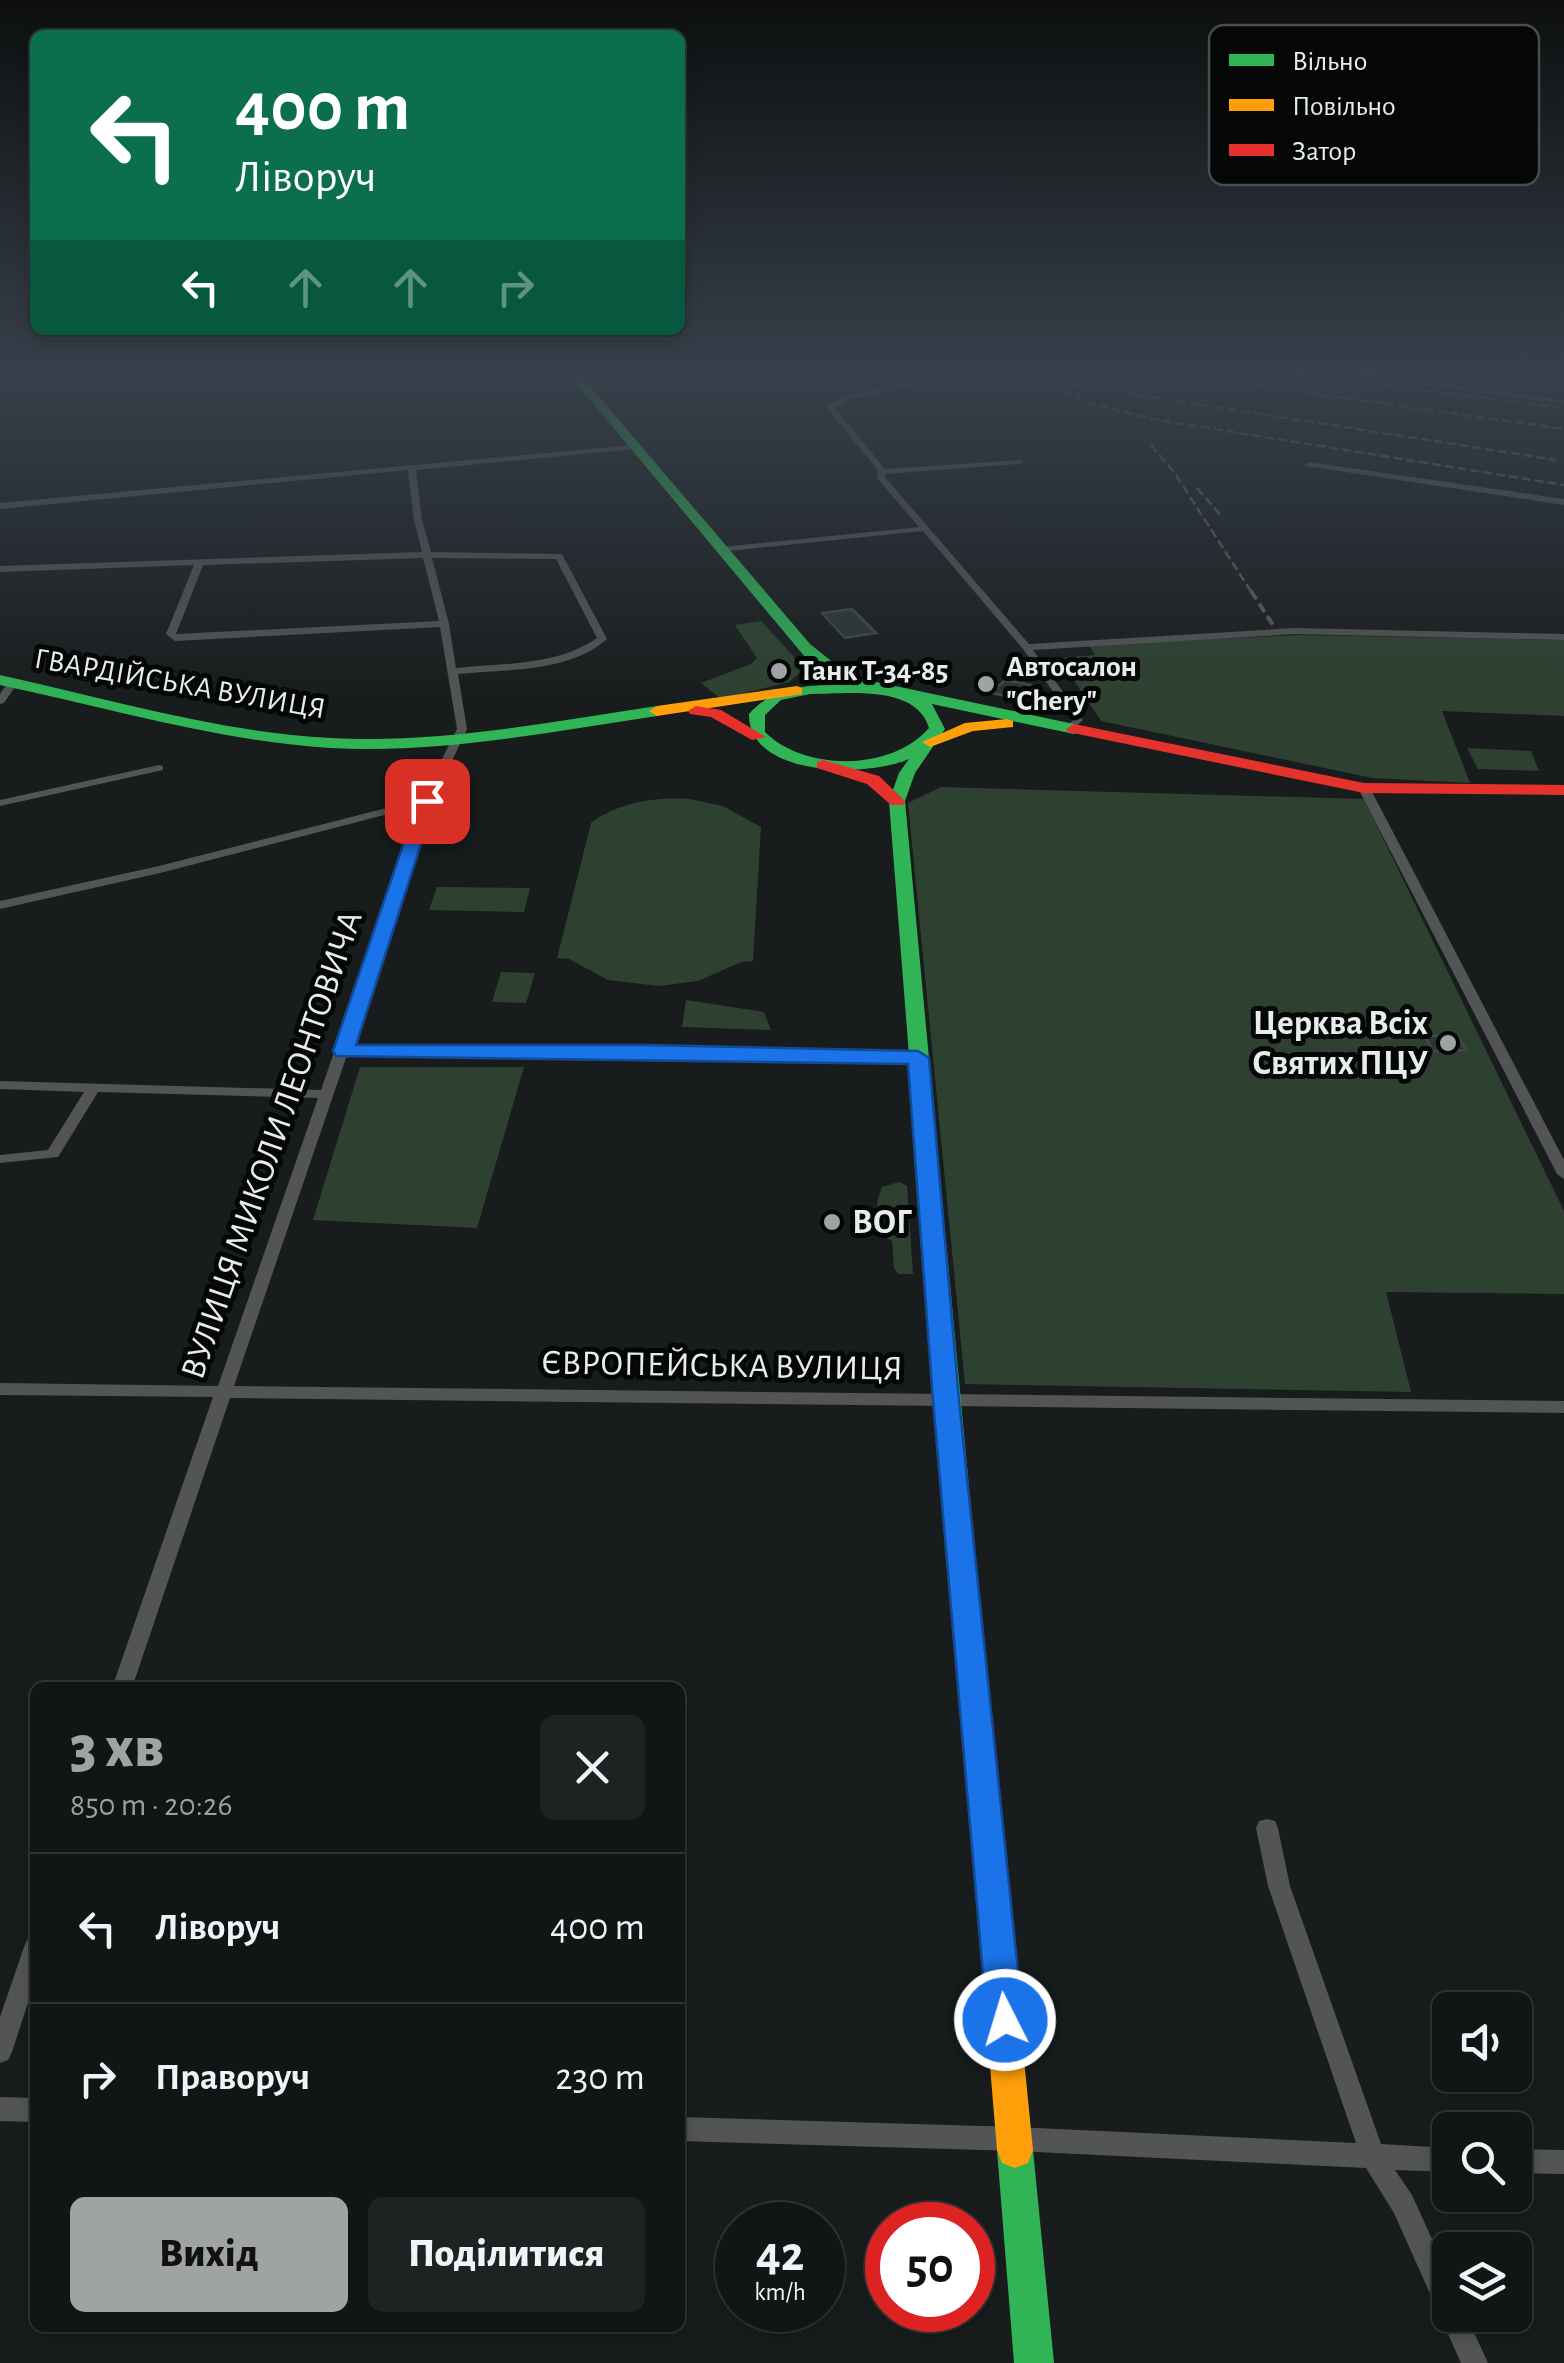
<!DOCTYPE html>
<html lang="uk">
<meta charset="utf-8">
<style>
body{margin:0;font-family:"Alegreya Sans",sans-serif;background:#1f2222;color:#f1f3f6;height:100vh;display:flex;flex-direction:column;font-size:38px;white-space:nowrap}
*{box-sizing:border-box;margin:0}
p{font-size:32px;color:#9c9fa0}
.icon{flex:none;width:55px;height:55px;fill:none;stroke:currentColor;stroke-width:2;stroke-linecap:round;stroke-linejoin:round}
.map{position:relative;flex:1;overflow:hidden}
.details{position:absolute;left:30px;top:1682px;width:655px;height:650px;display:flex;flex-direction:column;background:#121515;border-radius:15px;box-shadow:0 5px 15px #0003,0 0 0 2px #313434}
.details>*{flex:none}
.hud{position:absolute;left:30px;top:30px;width:655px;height:305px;border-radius:15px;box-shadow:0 5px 15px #0003,0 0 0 2px #313434;background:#0b6e4f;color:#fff;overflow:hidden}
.tools{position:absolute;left:1432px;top:1992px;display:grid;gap:20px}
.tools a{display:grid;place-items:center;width:100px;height:100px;border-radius:15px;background:#121515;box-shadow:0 5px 15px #0003,0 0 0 2px #313434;font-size:50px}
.speed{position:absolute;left:715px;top:2202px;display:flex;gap:20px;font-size:50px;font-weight:700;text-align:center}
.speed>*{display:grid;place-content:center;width:130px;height:130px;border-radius:50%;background:#121515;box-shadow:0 5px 15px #0003,0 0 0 2px #313434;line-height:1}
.speed small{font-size:25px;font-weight:400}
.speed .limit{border:15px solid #d22;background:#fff;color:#111}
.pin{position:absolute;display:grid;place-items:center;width:85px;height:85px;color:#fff;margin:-42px;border-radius:20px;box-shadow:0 5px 15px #0006}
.me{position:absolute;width:110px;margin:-55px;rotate:355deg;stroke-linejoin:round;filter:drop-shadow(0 0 8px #0008)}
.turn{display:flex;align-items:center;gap:35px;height:210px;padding:0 40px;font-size:45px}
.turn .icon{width:130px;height:130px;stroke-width:2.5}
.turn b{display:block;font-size:70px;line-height:85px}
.lanes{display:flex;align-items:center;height:95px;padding:0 40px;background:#0003;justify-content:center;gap:50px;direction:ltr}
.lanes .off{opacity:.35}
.round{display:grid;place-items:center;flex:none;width:105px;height:105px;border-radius:15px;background:#1f2222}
.headline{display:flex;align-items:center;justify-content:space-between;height:170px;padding:0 40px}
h1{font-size:60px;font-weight:800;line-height:75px;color:#9fa3a3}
.cta{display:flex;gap:20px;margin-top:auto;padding:20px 40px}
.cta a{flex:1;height:115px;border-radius:15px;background:#9fa3a3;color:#111;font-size:40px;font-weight:800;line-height:115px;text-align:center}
.cta a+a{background:#1f2222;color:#f1f3f6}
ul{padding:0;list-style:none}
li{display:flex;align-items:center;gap:30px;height:150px;padding:0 40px;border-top:2px solid #313434}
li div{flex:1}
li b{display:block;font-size:38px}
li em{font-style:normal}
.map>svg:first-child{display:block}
.green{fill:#2e4130}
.building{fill:#2a3633;stroke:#444747;stroke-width:2.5}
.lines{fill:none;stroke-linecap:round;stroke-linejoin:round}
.street{fill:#535455;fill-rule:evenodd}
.fast{fill:#30b455;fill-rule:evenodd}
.slow{fill:#ff9f0a;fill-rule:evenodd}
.jam{fill:#e5322d;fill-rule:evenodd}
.rail-far1{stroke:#5b5d5d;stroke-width:2.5;stroke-dasharray:9 4;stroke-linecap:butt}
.rail{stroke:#5b5d5d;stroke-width:4;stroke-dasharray:10 5;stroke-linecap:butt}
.route{fill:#1a73e8;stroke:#114b97;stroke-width:2.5}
.poi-dot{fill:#9fa3a3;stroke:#050707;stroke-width:4}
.labels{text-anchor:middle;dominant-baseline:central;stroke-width:10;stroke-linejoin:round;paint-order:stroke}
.far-poi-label{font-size:30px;font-weight:bold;fill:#e8eceb;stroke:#050707;text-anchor:start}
.far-street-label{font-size:30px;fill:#e8eceb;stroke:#050707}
.poi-label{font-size:35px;font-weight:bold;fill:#e8eceb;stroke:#050707;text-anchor:end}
.street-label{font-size:35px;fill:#e8eceb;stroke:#050707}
.key{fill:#050707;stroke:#494c4b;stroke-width:2.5}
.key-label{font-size:28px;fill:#e8eceb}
</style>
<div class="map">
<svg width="1564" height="2363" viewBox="0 0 1564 2363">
<rect width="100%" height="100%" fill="#181c1c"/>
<path class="green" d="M761,621L794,657L801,672L789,682L721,699L701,683L751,664L757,658L735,625Z
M1299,635L1564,640V716L1442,711L1470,783L1372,778L1101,721L1059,658L1095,655L1089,645Z
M1467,748L1531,751L1539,771L1478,769Z
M941,787L1364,799L1564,1211V1294L1386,1292L1411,1392L965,1384L908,803Z
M689,799L723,806L761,827L753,961L741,962L698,981L659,986L608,980L569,959L557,958L591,823C619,802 655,797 689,799Z
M437,887L530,888L524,912L429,910Z
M501,972L535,973L526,1003L492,1002Z
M686,1000L764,1012L771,1030L682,1027Z
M360,1067H524L477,1228L313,1220Z
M899,1182L907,1186L913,1274H898L894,1268L892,1241L878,1233C874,1217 876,1202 882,1187Z"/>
<path class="building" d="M852,609L876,633L845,638L822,613Z
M1005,680L1036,686L1022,699L991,693Z
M1457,1035L1466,1050L1433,1051L1425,1036Z"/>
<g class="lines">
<path class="street" d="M1328,371H1348L1564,400V404Z
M937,375L940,379L853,399L835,408L885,469L1022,460L1023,462L1019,464L885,474V477L1029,644L1295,628L1564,634V640L1295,634L1033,650L1083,720L1070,732L1065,729L1073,720L1023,649L923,531L719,552L718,550L722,547L919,527L878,479L877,469L826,407L848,395Z
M633,445H636V449L416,470L422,520L431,552L562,554L607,639C569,673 505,669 458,674L467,729L433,801L349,1047H646L918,1054L925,1058L918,1062L646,1055H347L234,1386L1564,1401V1413L230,1398L132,1688H112L213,1397L0,1395V1383L218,1386L318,1098L98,1092L58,1157L0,1163V1155L48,1150L84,1092L0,1089V1081L321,1090L419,806L160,873L0,909V901L159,866L422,799L457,729L440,627L175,641L166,634L194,565L0,572V566L422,552L414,520L408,470L0,509V503ZM423,558L439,621L176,634L203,565ZM432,558L556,559L597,638C557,666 503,663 456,668L449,624Z
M1309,462L1564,499V505L1306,466L1305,464Z
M8,682L17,684L4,703L0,704V694Z
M159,765L163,766V770L0,806V800Z
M1364,785L1370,788L1564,1160V1179L1557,1174L1358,788Z
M1267,1819L1275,1821L1278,1828L1290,1886L1381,2144L1450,2148V2172L1395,2170L1412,2195L1450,2279V2315H1466L1488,2363H1461L1394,2213L1366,2168L1016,2151L680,2141V2117L1016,2127L1356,2143L1268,1886L1256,1828L1259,1821Z
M35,1937V1981L12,2052L8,2060L0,2063V2017L24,1947L27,1940Z
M0,2097L35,2098V2122L0,2121Z
M1515,2149L1564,2150V2174L1515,2173Z"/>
<path class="fast" d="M566,371H577L810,644L845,672L862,679L1074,724L1082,729L1074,734L932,704L945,729L915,773L905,801L995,1767L991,1776L980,1780L969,1776L965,1767L889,801L899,773L909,759C866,778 748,777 749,714C776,684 811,685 849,685L810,663ZM810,694C847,694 916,684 929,728C892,771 805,772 765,732V715L781,700Z
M0,675C109,699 218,732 330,738C440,744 549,722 657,706L665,711L657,716C549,732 440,754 330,748C218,741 109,708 0,685Z
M1015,2132L1028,2137L1033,2150L1054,2363H1014L997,2150L1002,2137Z"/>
<path class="slow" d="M797,686L802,688V694L657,716L649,711L657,706Z
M1007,719L1013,721V727L973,731L930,747L922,742L965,723Z
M980,1754L991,1758L995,1767L1033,2150L1028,2163L1015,2168L1002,2163L997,2150L965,1767L969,1758Z"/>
<path class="jam" d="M696,706L721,710L766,737L752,740L711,717L690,714L688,711Z
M1074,724L1364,783L1564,785V795L1364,793L1068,732L1066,729Z
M823,760L879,776L905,801L903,805H891L867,784L817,768V762Z"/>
<path class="rail-far1" d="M1015,371L1090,403L1152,419L1564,485
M1154,371L1564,429
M1269,371L1564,408
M1074,385L1556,460
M1151,445L1174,472L1252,593
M1197,488L1223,518"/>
<path class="rail" d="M1251,591L1275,628"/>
</g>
<linearGradient id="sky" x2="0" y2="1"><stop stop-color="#0d0f0f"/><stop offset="0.53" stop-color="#37404b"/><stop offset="1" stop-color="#37404b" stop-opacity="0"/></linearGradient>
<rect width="1564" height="702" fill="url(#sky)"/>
<path class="route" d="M427,796L435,801L356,1045H646L918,1051L929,1058L959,1400L1023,2020L1017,2032L1005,2037L993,2032L987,2020L933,1400L908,1064L336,1056L333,1051L418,801Z"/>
<g class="poi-dot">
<circle cx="779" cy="671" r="10"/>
<circle cx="986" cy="684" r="10"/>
<circle cx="1448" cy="1043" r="10"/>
<circle cx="832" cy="1222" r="10"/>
</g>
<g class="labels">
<g class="far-poi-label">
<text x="1006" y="667">Автосалон<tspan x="1006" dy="34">"Chery"</tspan></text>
<text x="799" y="671">Танк Т-34-85</text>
</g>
<g class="far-street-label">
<text transform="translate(180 684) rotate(10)">ГВАРДІЙСЬКА ВУЛИЦЯ</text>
</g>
<g class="poi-label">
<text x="1428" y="1023">Церква Всіх<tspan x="1428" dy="40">Святих ПЦУ</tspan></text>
<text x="852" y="1222" text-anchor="start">ВОГ</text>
</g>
<g class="street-label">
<text transform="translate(272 1145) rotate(-71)">ВУЛИЦЯ МИКОЛИ ЛЕОНТОВИЧА</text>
<text transform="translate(722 1366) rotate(1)">ЄВРОПЕЙСЬКА ВУЛИЦЯ</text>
</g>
</g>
<rect x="1209" y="25" width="330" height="160" rx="15" class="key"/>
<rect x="1229" y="54" width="45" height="12" fill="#30b455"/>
<rect x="1229" y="99" width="45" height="12" fill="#ff9f0a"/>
<rect x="1229" y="144" width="45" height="12" fill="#e5322d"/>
<g class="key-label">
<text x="1292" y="70">Вільно</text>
<text x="1292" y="115">Повільно</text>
<text x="1292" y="160">Затор</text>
</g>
</svg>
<div class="tools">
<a><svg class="icon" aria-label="sound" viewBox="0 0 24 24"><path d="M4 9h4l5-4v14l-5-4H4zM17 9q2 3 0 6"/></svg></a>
<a><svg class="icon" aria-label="search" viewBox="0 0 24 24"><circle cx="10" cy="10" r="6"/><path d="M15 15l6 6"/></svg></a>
<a><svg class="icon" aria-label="layers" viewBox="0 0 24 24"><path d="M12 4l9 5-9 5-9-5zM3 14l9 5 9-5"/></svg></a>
</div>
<div class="speed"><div>42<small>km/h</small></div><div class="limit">50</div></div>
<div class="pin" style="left:427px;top:801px;background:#d93025"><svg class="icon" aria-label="arrive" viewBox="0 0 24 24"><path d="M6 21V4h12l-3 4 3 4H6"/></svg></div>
<svg class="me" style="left:1005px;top:2020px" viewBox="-20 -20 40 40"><circle r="17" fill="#1a73e8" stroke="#fff" stroke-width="3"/><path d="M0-11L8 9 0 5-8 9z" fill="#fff"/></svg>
<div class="hud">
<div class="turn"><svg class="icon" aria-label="left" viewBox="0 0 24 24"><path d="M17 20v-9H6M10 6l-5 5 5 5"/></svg><div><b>400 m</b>Ліворуч</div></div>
<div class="lanes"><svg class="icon" aria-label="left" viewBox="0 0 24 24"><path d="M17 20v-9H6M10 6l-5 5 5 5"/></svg><svg class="icon off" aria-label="ahead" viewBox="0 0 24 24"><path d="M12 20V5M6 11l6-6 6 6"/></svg><svg class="icon off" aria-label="ahead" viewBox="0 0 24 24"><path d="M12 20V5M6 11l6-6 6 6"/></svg><svg class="icon off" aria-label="right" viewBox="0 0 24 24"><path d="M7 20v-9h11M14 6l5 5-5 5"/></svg></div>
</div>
<section class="details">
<div class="headline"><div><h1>3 хв</h1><p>850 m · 20:26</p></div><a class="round"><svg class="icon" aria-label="close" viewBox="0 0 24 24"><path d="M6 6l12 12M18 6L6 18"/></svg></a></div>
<ul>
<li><svg class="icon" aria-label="left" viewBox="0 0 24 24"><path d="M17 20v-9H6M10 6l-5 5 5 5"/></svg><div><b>Ліворуч</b></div><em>400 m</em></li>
<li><svg class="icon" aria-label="right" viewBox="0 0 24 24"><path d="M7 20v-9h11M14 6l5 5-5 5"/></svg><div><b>Праворуч</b></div><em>230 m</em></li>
</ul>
<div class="cta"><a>Вихід</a><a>Поділитися</a></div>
</section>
</div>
